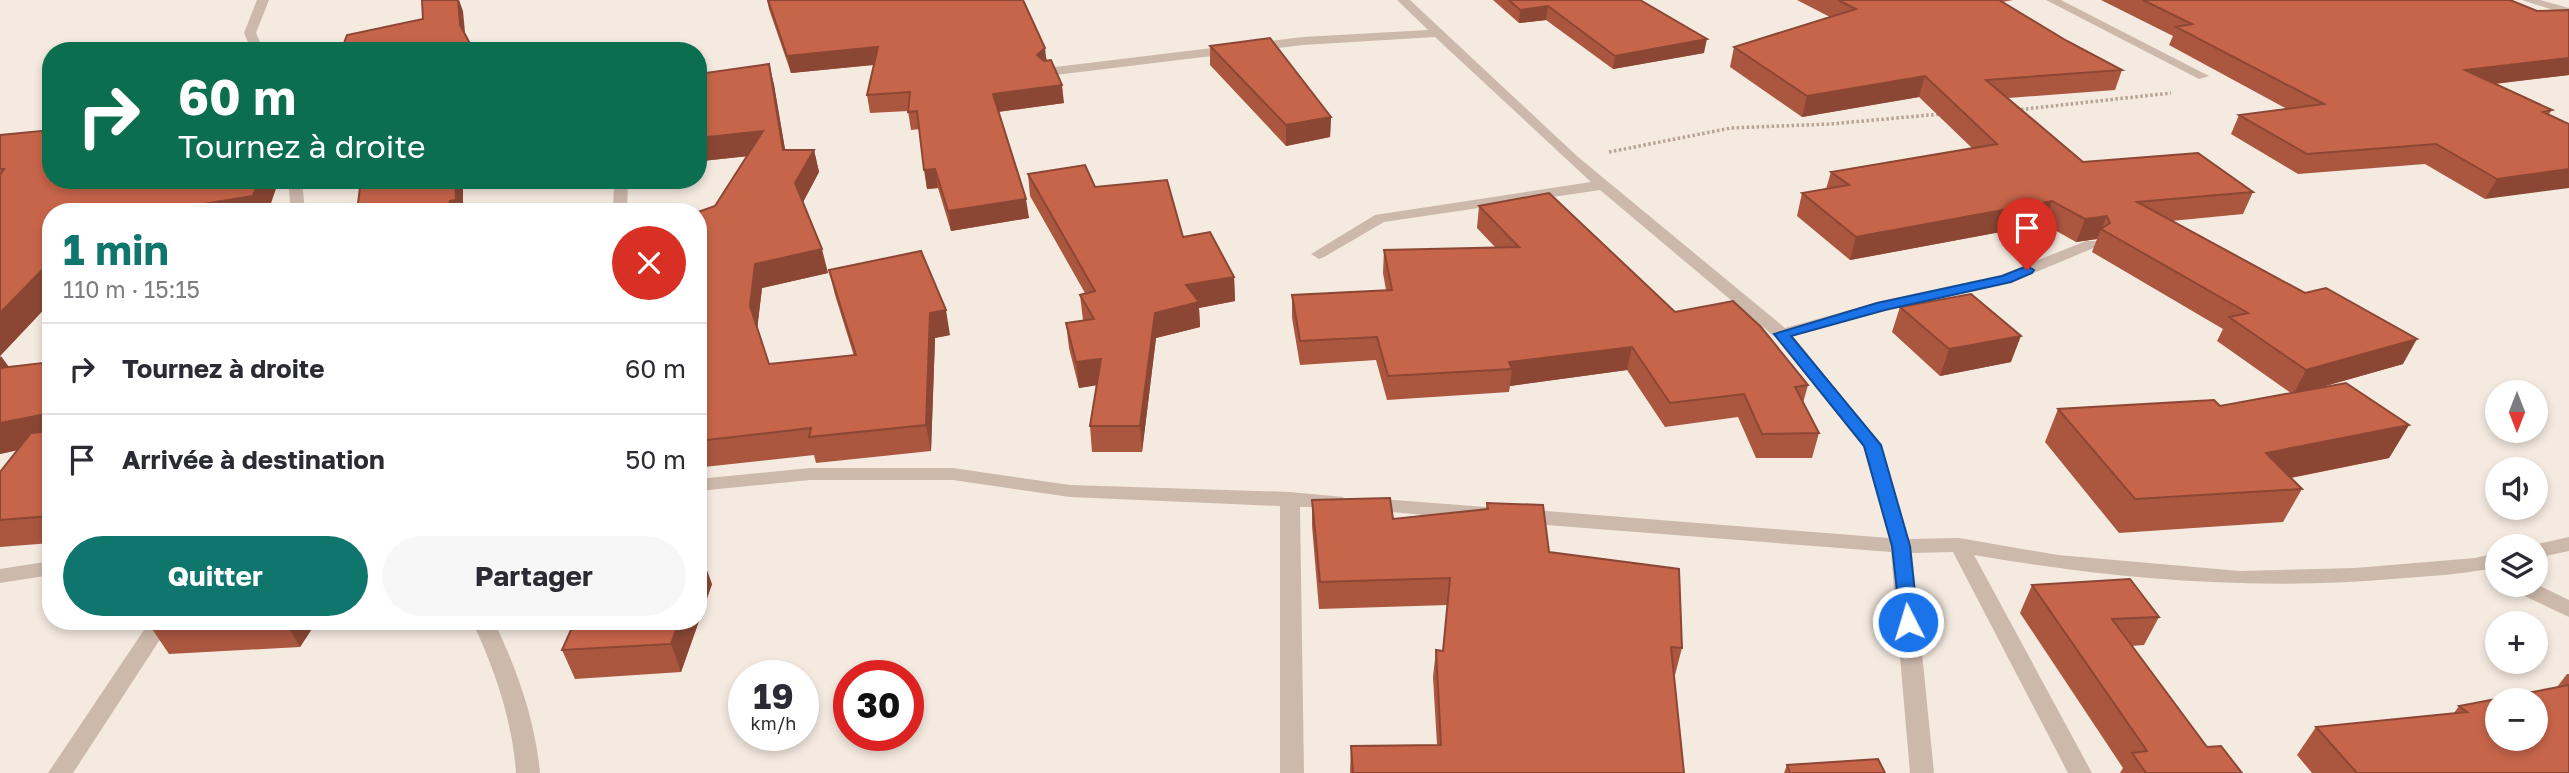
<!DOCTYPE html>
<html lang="fr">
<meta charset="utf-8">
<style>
body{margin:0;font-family:"Golos Text",sans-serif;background:#f7f7f7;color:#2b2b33;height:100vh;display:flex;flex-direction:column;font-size:26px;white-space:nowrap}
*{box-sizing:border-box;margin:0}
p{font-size:23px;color:#7c7c81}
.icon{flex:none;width:38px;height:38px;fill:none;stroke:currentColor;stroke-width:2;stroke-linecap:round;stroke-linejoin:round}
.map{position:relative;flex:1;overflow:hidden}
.panel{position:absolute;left:42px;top:203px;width:665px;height:427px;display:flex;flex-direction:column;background:#fff;border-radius:28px;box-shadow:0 4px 10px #0003}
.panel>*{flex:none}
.guide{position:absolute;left:42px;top:42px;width:665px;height:147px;border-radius:28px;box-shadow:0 4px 10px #0003;background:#0b6e4f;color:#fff;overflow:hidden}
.needle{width:46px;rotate:180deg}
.controls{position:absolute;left:2485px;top:380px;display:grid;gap:14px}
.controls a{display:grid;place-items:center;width:63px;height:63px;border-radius:50%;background:#fff;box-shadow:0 4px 10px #0003;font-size:35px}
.speed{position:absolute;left:728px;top:660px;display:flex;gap:14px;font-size:35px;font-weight:700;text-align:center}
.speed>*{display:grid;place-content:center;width:91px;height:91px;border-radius:50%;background:#fff;box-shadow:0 4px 10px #0003;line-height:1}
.speed small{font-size:18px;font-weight:400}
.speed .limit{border:10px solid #d22;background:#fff;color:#111}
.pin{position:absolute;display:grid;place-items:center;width:60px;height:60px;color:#fff;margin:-72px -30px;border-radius:50% 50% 50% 0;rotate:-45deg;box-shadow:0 0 7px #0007}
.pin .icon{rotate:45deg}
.me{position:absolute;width:77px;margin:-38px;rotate:355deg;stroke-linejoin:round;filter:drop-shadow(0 0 5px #0008)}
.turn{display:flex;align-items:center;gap:24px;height:147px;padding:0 21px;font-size:32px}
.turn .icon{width:91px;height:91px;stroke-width:2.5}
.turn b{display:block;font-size:49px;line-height:60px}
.round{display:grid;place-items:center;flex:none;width:74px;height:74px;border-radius:37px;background:#f7f7f7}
.head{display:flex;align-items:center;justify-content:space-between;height:119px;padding:0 21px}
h1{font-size:42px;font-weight:700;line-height:52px;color:#0f766e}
.cta{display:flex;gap:14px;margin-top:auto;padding:14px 21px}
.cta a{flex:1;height:80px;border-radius:42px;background:#0f766e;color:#fff;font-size:28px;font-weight:700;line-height:80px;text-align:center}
.cta a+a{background:#f7f7f7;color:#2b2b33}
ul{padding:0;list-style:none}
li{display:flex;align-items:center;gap:21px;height:91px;padding:0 21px;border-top:2px solid #e1e1e2}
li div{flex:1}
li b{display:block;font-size:26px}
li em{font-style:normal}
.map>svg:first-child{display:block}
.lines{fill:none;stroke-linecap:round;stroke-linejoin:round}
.path{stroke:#b8a395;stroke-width:3.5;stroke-dasharray:2.5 2.5;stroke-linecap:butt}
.minor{fill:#ccb9ab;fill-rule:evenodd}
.wall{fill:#ab5740}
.shaded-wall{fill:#8b4734}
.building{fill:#c7654a;stroke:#8b4734;stroke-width:2;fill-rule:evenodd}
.route{fill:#1a73e8;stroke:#114b97;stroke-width:2}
</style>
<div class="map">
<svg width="2569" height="773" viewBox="0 0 2569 773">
<rect width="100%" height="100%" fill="#f4eae0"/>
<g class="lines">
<path class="path" d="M2016,110L2171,93
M1609,152L1731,128L1830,124L1941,114"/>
<path class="minor" d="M257,0H269L256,33L264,51H252L244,33Z
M1397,0H1410L1578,157L1785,328L1882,301L2001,275L2086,241H2096L2099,244L2096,247L2012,282L1885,310L1793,336L1881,445L1909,539L1959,538L2058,555L2240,571L2355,568L2475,558L2497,553V567C2463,575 2427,576 2392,579C2252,591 2112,579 1974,555L2092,773H2068L1953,552L1912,553L1934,773H1910L1891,552L1521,523L1514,521L1511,516L1514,511L1521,509L1889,538L1863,446L1776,338L1600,190L1384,222L1324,257L1319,259L1311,254L1375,215L1591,182L1435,37L1303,45L1047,76L1041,72L1047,68L1303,37L1428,30Z
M2046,0H2061L2209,76L2199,79Z
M2522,0H2540L2569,8V15Z
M288,180H302L305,212H291Z
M614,180H628L627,212H613Z
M810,468H953L1070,485L1290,492L1343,497L1346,502L1343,507H1300L1304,773H1280V506L1070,497L953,480H810L698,491V479Z
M1368,498L1486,507L1493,509L1496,514L1493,519L1486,521L1361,509L1358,504L1361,499Z
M2569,537V551L2536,558V546H2529Z
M51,561V575L0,583V569Z
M2507,584H2536L2569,600V617L2510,589Z
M150,621H172L73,773H48Z
M472,621H494C517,670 535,719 540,773H516C512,719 495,670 472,621Z"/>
</g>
<path class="wall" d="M767,0H1023L1064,103L999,112L1029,218L951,231L938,188L927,189L920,129L911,130L908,111L870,113L867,95L874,65L791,73L769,9Z
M1493,0H1640L1704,53L1613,69L1546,20L1519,23Z
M1797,0H2013L2002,2L2067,41L2122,70L2115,90L2008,98L2083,162L2253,192L2243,214L2171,221L2403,364L2315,389L2409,425L2389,458L2291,478L2302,489L2283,522L2119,533L2045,442L2058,409L2220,406L2291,393L2217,341L2223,329L2092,252L2097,239L2076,242L2044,224L1850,260L1797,216L1802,193L1826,189L1831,172L1972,148L1919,97L1802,117L1730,67L1734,47L1830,17Z
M2101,0H2510L2537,11L2569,10V75L2495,84L2552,110L2485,199L2425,164L2298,174L2231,134L2239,115L2287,109L2169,45L2173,36Z
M1210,46L1331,117L1330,137L1286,146L1210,65Z
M769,64L774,85L785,150H814L819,172L803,202L828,273L762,288L757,328L769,364L854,356L835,295L829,270L950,335L935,338L931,451L816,463L814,455L704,467L701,460H698V212L715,206L747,156L702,161Z
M0,135L51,212V302L0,356L9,367L51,362V543L0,547V472L17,450L0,454Z
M1028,174L1095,187L1183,237L1234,277L1235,301L1199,308L1200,327L1156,338L1142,452H1092L1090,426L1097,385L1079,388L1069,348L1066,323L1083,320L1080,295L1085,293L1030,196Z
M1479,206L1808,385L1803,403L1819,433L1812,458H1756L1738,417L1665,427L1627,370L1510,386L1509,392L1387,400L1376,360L1300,365L1292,318V295L1386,290L1383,273L1384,250L1496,248L1477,228Z
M1900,307L2011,362L1940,376L1892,332Z
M1312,500L1393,519L1486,509L1487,503L1549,552L1682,648L1675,675H1674L1684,773H1350L1351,746L1437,745L1433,677L1436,650L1443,651L1448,605L1319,609L1312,526Z
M712,584L681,672L575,679L562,650Z
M2032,585L2159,617L2144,645L2131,646L2207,747L2242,773H2120L2123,768L2020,613Z
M153,621H317L300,647L169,654L150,626Z
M2567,674H2569V773H2312L2297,755L2316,727L2454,713L2459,706L2557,687Z
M1787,765L1885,773H1784Z"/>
<path class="shaded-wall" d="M458,0H459L463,11L466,43L460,25Z
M1548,6L1546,20L1519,23L1520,10Z
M1707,39L1704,53L1613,69L1615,56Z
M878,47L881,64L791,73L787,56Z
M1045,48L1047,65L1037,55Z
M2569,58V75L2455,88L2465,70Z
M769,64L774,85L789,172L783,150Z
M1925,76L1919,97L1802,117L1807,96Z
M1062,85L1064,103L996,112L993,94Z
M1331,117L1330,137L1286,146V125Z
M763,131L769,154L702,161L698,147V138Z
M814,150L819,172L801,206L795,183Z
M935,169L938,188L927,189L924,170Z
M2569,169V188L2485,199L2497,179Z
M259,180H279L268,212H201L202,204Z
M455,180H463V212H447Z
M1026,199L1029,218L951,231L948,211Z
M2052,201L2044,224L1850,260L1856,237Z
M2107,216L2097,239L2076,242L2085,219Z
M822,249L828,273L762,288L757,331L750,306L755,264Z
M51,261V302L0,356V313Z
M1234,277L1235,301L1199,308L1200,327L1156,338L1142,452L1140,426L1155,313L1186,285Z
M946,310L950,335L935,338L931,451L926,425L930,313Z
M2021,336L2011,362L1940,376L1949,349Z
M2417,339L2403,364L2293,395L2306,370Z
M1632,347L1627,370L1510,386L1512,369L1509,362Z
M1,356L19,381L0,377V358Z
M1101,359L1104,384L1079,388L1076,362Z
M51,413V443L0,454V423Z
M2409,425L2389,458L2249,486L2266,453Z
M702,556L712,584L681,672L671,644L679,621H698V567Z
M285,621H317L300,647Z"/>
<path class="building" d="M422,0H458L460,25L474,51H341L347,35L423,19Z
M768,0H1023L1045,48L1037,55L1044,61L1051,60L1062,85L993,94L1026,199L948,211L935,169L924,170L917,111L908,112L910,92L867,95L878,47L787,56Z
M1509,0H1640L1707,39L1615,56L1548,6L1520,10Z
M1838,0H1999L2067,41L2122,70L1986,80L2083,162L2198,153L2253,192L2137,202L2305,293L2326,288L2417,339L2306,370L2229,317L2248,313L2101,229L2110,223L2107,216L2085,219L2052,201L1856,237L1802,193L1849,185L1831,172L1997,144L1925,76L1807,96L1734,47L1856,9Z
M2143,0H2510L2537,11L2569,10V58L2465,70L2552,110L2543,112L2569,124V169L2497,179L2436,144L2307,154L2239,115L2324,104L2176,27L2192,24Z
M1270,38L1331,117L1286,125L1210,46Z
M564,43L563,51H523L524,47Z
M769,64L783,150H814L795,183L822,249L755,264L750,306L769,364L856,355L829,270L921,251L946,310L930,313L926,425L809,437L811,428L698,441V212L715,206L763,131L698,138V74Z
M51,130V180H259L253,196L202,204L201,212H51V261L0,313V175L4,169H0V135Z
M1085,165L1095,187L1167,180L1183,237L1210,232L1234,277L1186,285L1199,302L1155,313L1140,426H1090L1101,359L1076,362L1066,323L1094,319L1080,295L1095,291L1028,174Z
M389,180H455L456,200L450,201L447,212H357L360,187L388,182Z
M1549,193L1675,312L1733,301L1761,327L1808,385L1795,387L1819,433L1762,434L1744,394L1670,403L1632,347L1509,362L1512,369L1388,376L1377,337L1300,341L1292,295L1392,290L1384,250L1519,247L1479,206Z
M1971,294L2021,336L1949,349L1900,307Z
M51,362V413L0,423V368Z
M2346,383L2409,425L2266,453L2302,489L2135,499L2058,409L2214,400L2220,406Z
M51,431V516L0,520V472L31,433Z
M1390,498L1393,519L1488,509L1487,503L1543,505L1549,552L1679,569L1682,648L1671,647L1684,773H1353L1351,746L1441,745L1436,650L1443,651L1450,578L1320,582L1312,500Z
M698,556H702L698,567Z
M2130,579L2159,617L2112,619L2207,747L2221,746L2242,773H2146L2132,753L2147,751L2032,585Z
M153,621H234L150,626Z
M575,621H679L671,644L562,650Z
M2569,685V773H2357L2316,727L2467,712L2459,706ZM2497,700H2536V738H2497Z
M1878,759L1885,773H1790L1787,765Z"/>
<path class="route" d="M2027,266L2034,270L2032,273L2011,282L1885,310L1791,336L1881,445L1910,546L1918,622L1915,627H1901L1892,546L1864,446L1774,334L1877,303L2002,276Z"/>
</svg>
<div class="controls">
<a><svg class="needle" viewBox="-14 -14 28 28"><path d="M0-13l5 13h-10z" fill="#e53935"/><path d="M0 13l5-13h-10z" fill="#7c7c81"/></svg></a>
<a><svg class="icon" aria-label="sound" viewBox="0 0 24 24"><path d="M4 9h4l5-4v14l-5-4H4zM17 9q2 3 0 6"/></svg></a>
<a><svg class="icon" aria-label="layers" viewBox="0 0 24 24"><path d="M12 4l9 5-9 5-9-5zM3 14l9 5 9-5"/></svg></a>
<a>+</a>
<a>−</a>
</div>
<div class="speed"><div>19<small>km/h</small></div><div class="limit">30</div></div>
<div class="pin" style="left:2027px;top:270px;background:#d93025"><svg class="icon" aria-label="arrive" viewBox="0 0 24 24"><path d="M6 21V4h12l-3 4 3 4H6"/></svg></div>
<svg class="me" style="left:1908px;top:622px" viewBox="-20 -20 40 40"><circle r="17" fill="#1a73e8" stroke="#fff" stroke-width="3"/><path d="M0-11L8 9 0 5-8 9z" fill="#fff"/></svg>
<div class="guide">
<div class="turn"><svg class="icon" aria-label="right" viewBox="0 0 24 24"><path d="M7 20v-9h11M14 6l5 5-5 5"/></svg><div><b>60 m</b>Tournez à droite</div></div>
</div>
<section class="panel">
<div class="head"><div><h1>1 min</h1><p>110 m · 15:15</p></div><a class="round" style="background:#d93025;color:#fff"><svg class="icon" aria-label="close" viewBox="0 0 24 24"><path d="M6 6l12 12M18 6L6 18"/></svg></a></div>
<ul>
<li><svg class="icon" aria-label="right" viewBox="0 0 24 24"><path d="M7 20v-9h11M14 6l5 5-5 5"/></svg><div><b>Tournez à droite</b></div><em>60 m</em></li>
<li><svg class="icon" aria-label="arrive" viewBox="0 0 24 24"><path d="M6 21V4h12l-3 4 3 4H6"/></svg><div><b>Arrivée à destination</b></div><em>50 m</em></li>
</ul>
<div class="cta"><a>Quitter</a><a>Partager</a></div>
</section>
</div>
